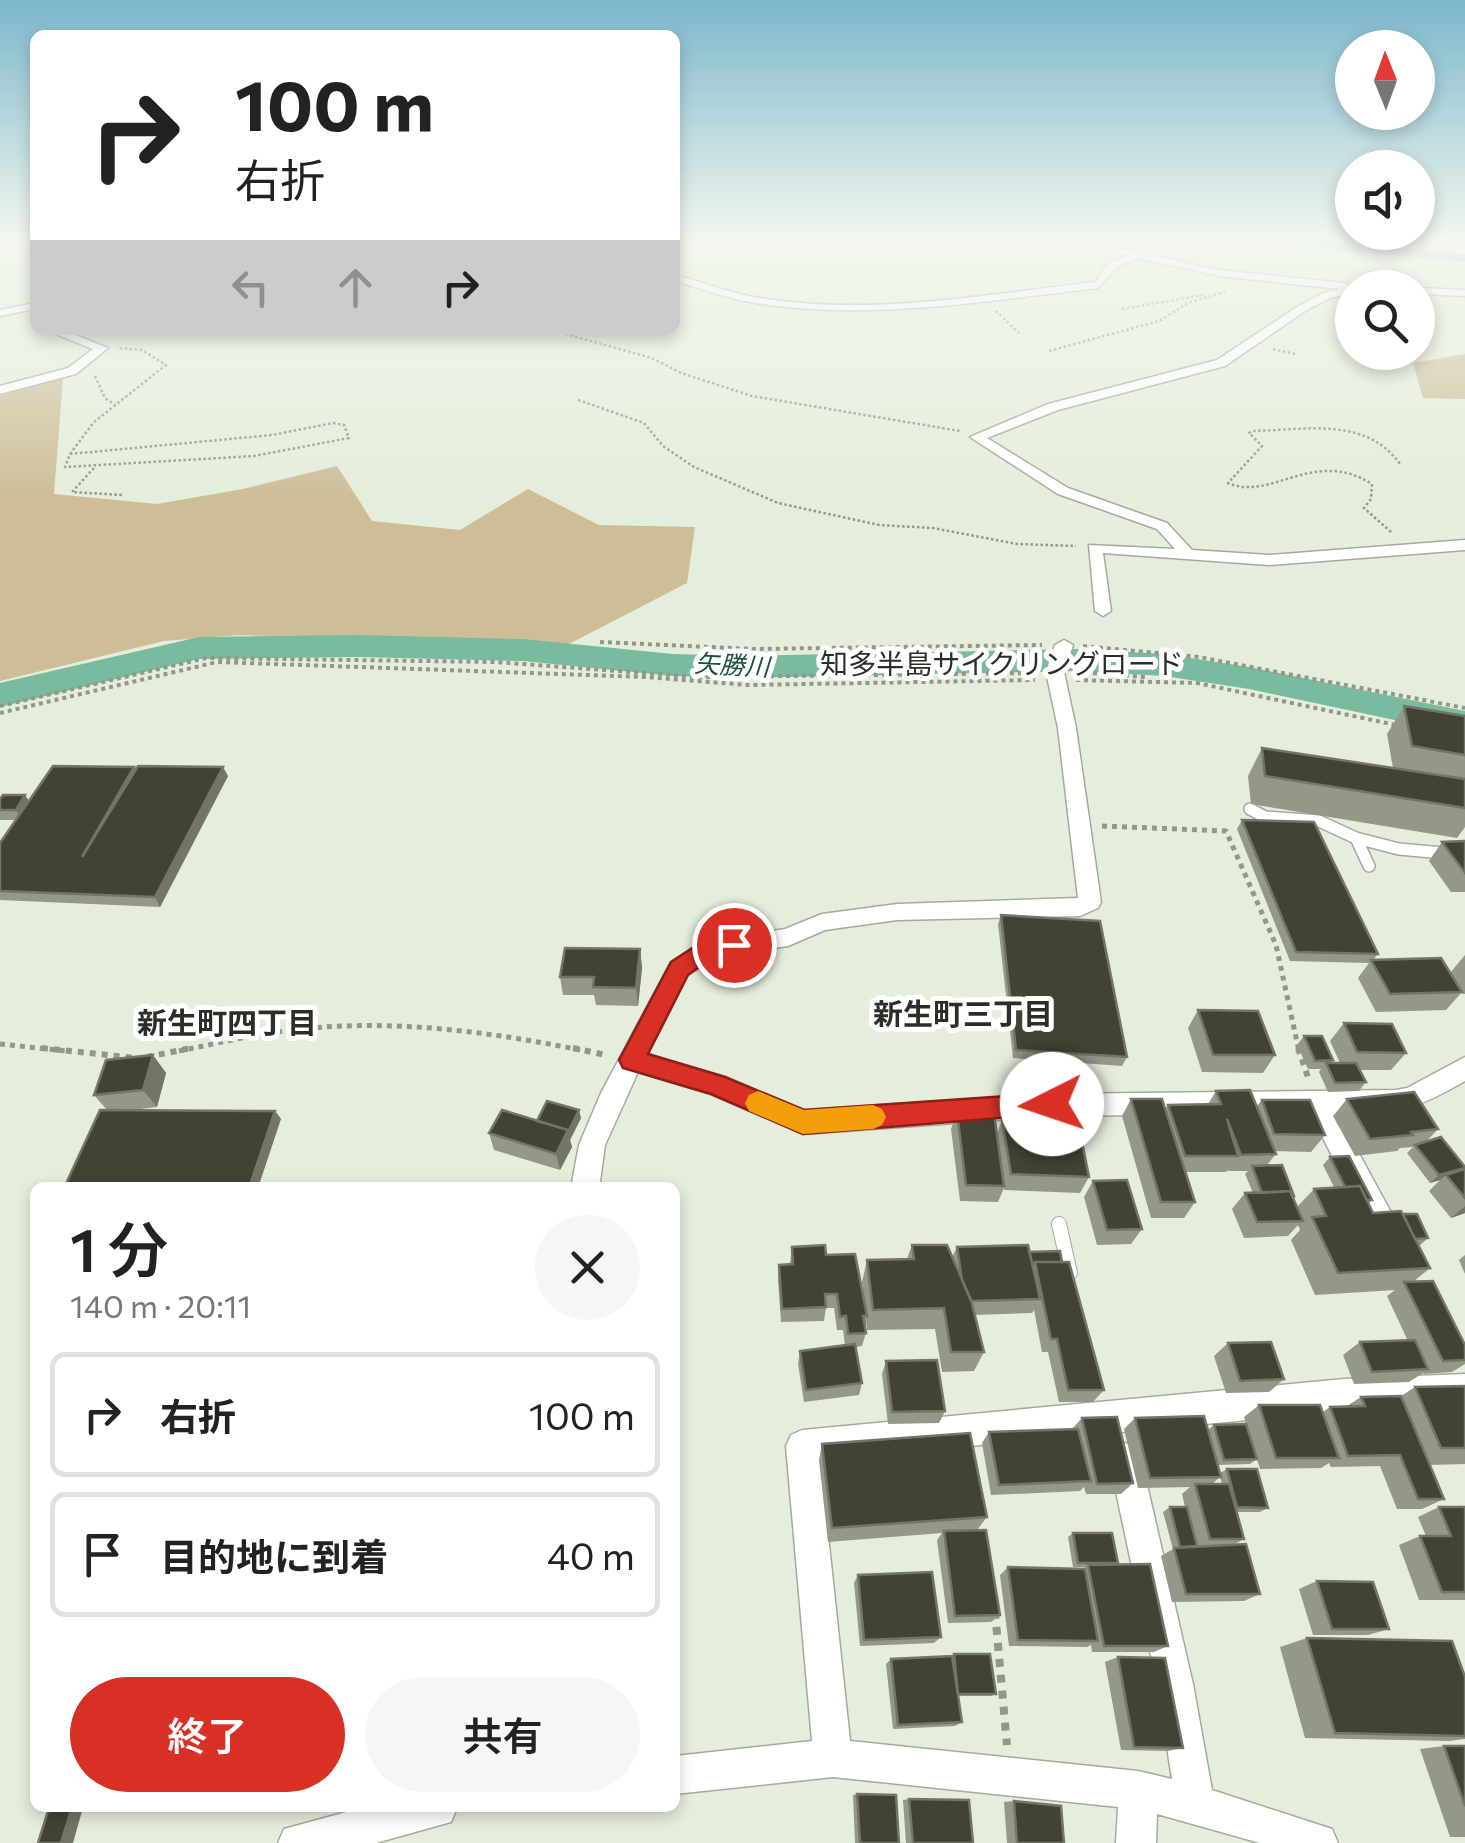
<!DOCTYPE html>
<html lang="ja">
<meta charset="utf-8">
<style>
body{margin:0;font-family:Commissioner,"Noto Sans JP",sans-serif;background:#f6f6f6;color:#222;height:100vh;display:flex;flex-direction:column;font-size:38px;white-space:nowrap}
*{box-sizing:border-box;margin:0}
p{font-size:32px;color:#767676}
.icon{flex:none;width:55px;height:55px;fill:none;stroke:currentColor;stroke-width:2;stroke-linecap:round;stroke-linejoin:round}
.map{position:relative;flex:1;overflow:hidden}
.panel{position:absolute;left:30px;top:1182px;width:650px;height:630px;display:flex;flex-direction:column;background:#fff;border-radius:15px;box-shadow:0 5px 15px #0003}
.panel>*{flex:none}
.guide{position:absolute;left:30px;top:30px;width:650px;height:305px;border-radius:15px;box-shadow:0 5px 15px #0003;background:#fff;color:#222;overflow:hidden}
.needle{width:65px;rotate:359deg}
.controls{position:absolute;left:1335px;top:30px;display:grid;gap:20px}
.controls a{display:grid;place-items:center;width:100px;height:100px;border-radius:50%;background:#fff;box-shadow:0 5px 15px #0003;font-size:50px}
.pin{position:absolute;display:grid;place-items:center;width:85px;height:85px;color:#fff;margin:-42px;border:5px solid #fff;border-radius:50%;box-shadow:0 2px 10px #0007}
.me{position:absolute;width:110px;margin:-55px;rotate:266deg;stroke-linejoin:round;filter:drop-shadow(0 0 8px #0008)}
.turn{display:flex;align-items:center;gap:35px;height:210px;padding:0 40px;font-size:45px}
.turn .icon{width:130px;height:130px;stroke-width:2.5}
.turn b{display:block;font-size:70px;line-height:85px}
.lanes{display:flex;align-items:center;height:95px;padding:0 40px;background:#0003;justify-content:center;gap:50px;direction:ltr}
.lanes .off{opacity:.35}
.round{display:grid;place-items:center;flex:none;width:105px;height:105px;border-radius:52px;background:#f6f6f6}
.head{display:flex;align-items:center;justify-content:space-between;height:170px;padding:0 40px}
h1{font-size:60px;font-weight:600;line-height:75px}
.button{display:flex;gap:20px;margin-top:auto;padding:20px 40px}
.button a{flex:1;height:115px;border-radius:60px;background:#d93025;color:#fff;font-size:40px;font-weight:600;line-height:115px;text-align:center}
.button a+a{background:#f6f6f6;color:#222}
ul{padding:0;list-style:none}
li{display:flex;align-items:center;gap:30px;height:125px;margin:0 20px 15px;padding:0 20px;border:5px solid #e0e0e0;border-radius:15px}
li div{flex:1}
li b{display:block;font-size:38px}
li em{font-style:normal}
.map>svg:first-child{display:block}
.green{fill:#cdbe98}
.lines{fill:none;stroke-linecap:round;stroke-linejoin:round}
.river{fill:#79bb9f;fill-rule:evenodd}
.service-far1-casing{stroke:#a4ab9c;stroke-width:14}
.service-casing{stroke:#a4ab9c;stroke-width:16}
.minor-casing{stroke:#a4ab9c;stroke-width:3}
.path-far4{stroke:#92978b;stroke-width:2.5;stroke-dasharray:2.5 2.5;stroke-linecap:butt}
.path-far3{stroke:#92978b;stroke-width:4;stroke-dasharray:4 4;stroke-linecap:butt}
.path-far2{stroke:#92978b;stroke-width:5;stroke-dasharray:5 5;stroke-linecap:butt}
.path-far1{stroke:#92978b;stroke-width:6;stroke-dasharray:6 6;stroke-linecap:butt}
.path{stroke:#92978b;stroke-width:8;stroke-dasharray:8 8;stroke-linecap:butt}
.service-far1{stroke:#fff;stroke-width:11}
.service{stroke:#fff;stroke-width:14}
.minor{fill:#fff;fill-rule:evenodd}
.wall{fill:#949888;fill-rule:evenodd}
.shaded-wall{fill:#737666}
.building{fill:#424334;stroke:#737666;stroke-width:2.5}
.route{fill:#d93025;stroke:#8d1f18;stroke-width:2.5}
.slow{fill:#f59e0b}
.labels{text-anchor:middle;dominant-baseline:central;stroke-width:10;stroke-linejoin:round;paint-order:stroke}
.far-water-label{font-size:25px;font-style:italic;fill:#1a4f3c;stroke:#fff}
.street-label{font-size:28px;fill:#2b2e27;stroke:#fff}
.neighbourhood-label{font-size:30px;font-weight:bold;fill:#2b2e27;stroke:#fff}
</style>
<div class="map">
<svg width="1465" height="1843" viewBox="0 0 1465 1843">
<rect width="100%" height="100%" fill="#e5eddc"/>
<path class="green" d="M1465,354V399L1423,398L1413,363Z
M63,378L54,494L157,504L243,489L337,466L372,521L460,530L528,489L599,525L695,527L687,583L565,646L239,635L164,641L0,681V396Z"/>
<g class="lines">
<path class="river" d="M1305,241H1382L1465,250V262L1315,247Z
M358,635L523,639L673,654L744,656L1075,649L1164,654L1249,667L1465,711V735L1249,689L1164,676L1075,671L744,678L673,676L523,661L358,657L199,659L0,707V683L199,637Z"/>
<defs>
<path id="service-far1" d="M1250,809L1265,817L1319,821L1356,838L1369,866
M1356,838L1399,849L1465,855"/>
<path id="service" d="M1059,1224L1070,1273"/>
<path id="minor" d="M1072,241C1096,241 1116,250 1139,252C1157,254 1177,241 1197,241L1155,256L1218,270L1344,283L1355,288L1352,293L1330,298L1305,311L1225,366L1058,410L987,438L1068,488L1167,523L1192,550L1269,555L1465,540V550L1269,565L1103,553L1111,611L1103,616L1095,611L1089,545L1175,549L1157,529L1058,494L970,437L1048,404L1217,360L1297,307L1323,293L1341,289L1218,276L1139,258L1117,267L1098,288C984,301 864,322 750,302C725,298 700,288 675,281V275C700,281 724,291 749,296C862,318 982,295 1095,282L1109,263L1128,256Z
M1362,241L1465,248V254L1367,244Z
M1418,288L1465,290V296L1418,294Z
M35,303V309L0,316V310Z
M46,330H63L108,348L76,374L0,394V386L68,368L93,349Z
M1064,640L1073,645L1064,672L1076,728L1101,902L1098,908L1080,916L897,920L825,930L788,946L714,957L687,974L647,1054L725,1077L804,1110L1052,1094L1396,1090L1407,1088L1465,1057V1081C1409,1113 1400,1112 1337,1113L1400,1229L1404,1239L1400,1249L1390,1253L1380,1249L1310,1113L1052,1116L803,1134L711,1094L638,1072L605,1145L599,1188H571L579,1145L601,1093L671,962L701,943L785,929L822,914L897,904L1078,898L1058,728L1046,672L1055,645Z
M1465,1374V1406L1344,1411L820,1460L850,1741L1138,1771L1172,1779L1157,1684L1109,1459L1113,1447L1125,1443L1137,1447L1141,1459L1193,1684L1212,1790L1332,1829L1338,1843H1260L1157,1814L1156,1843H1116L1118,1807L833,1777L675,1794V1756L812,1741L786,1446L791,1435L802,1430L1344,1379Z
M361,1808H457L451,1822L376,1843H278L284,1829Z"/>
</defs>
<use href="#service-far1" class="service-far1-casing"/>
<use href="#service" class="service-casing"/>
<use href="#minor" class="minor-casing"/>
<path class="path-far4" d="M1122,309L1203,295
M996,311L1019,333
M551,330L652,358L681,373L752,396L960,431
M1273,349L1295,354
M1049,351L1159,321L1190,302L1225,292
M95,376L105,398L115,405
M578,400L644,423L663,446L694,467L778,503L879,525L933,528L1017,544L1076,546
M333,423L344,425L349,438L254,456L65,467L70,454L272,435Z
M70,454L94,422L166,365L142,350L117,348
M94,468L72,492L122,495
M1391,532L1364,508L1371,499L1372,484C1313,447 1272,502 1228,483L1262,446L1249,433L1253,431C1305,430 1366,416 1400,464"/>
<path class="path-far3" d="M600,642L753,649L1042,645
M1083,646L1199,657L1465,708
M1077,672L1145,677
M1076,680L1197,683L1396,725
M0,706L206,658L495,662L700,677L1036,673
M0,713L217,662L645,677L748,685L1035,680"/>
<path class="path-far2" d="M1102,826L1226,831L1276,945L1299,1051
M0,1044L66,1051
M179,1051C219,1043 260,1033 301,1029C396,1019 492,1032 585,1051"/>
<path class="path-far1" d="M42,1048L136,1058
M573,1048L606,1055
M1298,1048L1309,1080
M147,1057L191,1048"/>
<path class="path" d="M995,1611L1007,1745"/>
<use href="#service-far1" class="service-far1"/>
<use href="#service" class="service"/>
<use href="#minor" class="minor"/>
</g>
<path class="wall" d="M1404,706L1465,716V827L1457,838L1251,804L1248,776L1262,748L1393,768L1387,734Z
M134,767L136,769L228,776L160,907L0,900V843L16,820H0V799L29,801Z
M1242,820L1378,954L1373,960L1450,973L1465,955V994H1463L1454,979L1462,992L1446,1010L1376,1012L1358,978L1369,963L1290,961L1237,829Z
M1465,841V892H1451L1429,861L1442,842Z
M1001,915L1127,1057L1122,1066L1013,1058L998,924Z
M640,949L642,968L638,1006L596,1005L594,995H563L560,977Z
M1198,1010L1275,1055L1263,1073L1202,1072L1188,1028Z
M1344,1023L1406,1053L1391,1070H1360L1366,1082L1359,1091L1328,1092L1319,1072L1321,1069H1308L1297,1045L1304,1036L1333,1060L1331,1063H1340L1330,1041Z
M153,1055L166,1073L157,1107L132,1110L275,1111L281,1119L107,1110L94,1095Z
M1216,1091L1256,1107L1262,1100L1325,1135L1311,1152L1274,1151L1276,1154L1267,1165L1294,1196L1293,1198L1297,1207L1314,1189L1334,1187L1323,1165L1330,1157L1372,1200L1369,1203L1373,1213L1403,1214L1428,1238L1419,1246L1430,1268L1413,1282L1465,1345V1364L1452,1372L1424,1374L1423,1373L1409,1382L1354,1384L1343,1355L1360,1342L1408,1341L1387,1296L1395,1290L1315,1295L1291,1240L1300,1230L1298,1225L1288,1236L1244,1238L1232,1209L1245,1193H1253L1245,1174L1248,1171H1228V1170L1226,1172H1185L1195,1202L1184,1218H1151L1122,1116L1131,1099L1165,1109L1168,1105L1208,1104Z
M1347,1099L1438,1129L1426,1142L1465,1167V1213L1451,1218L1429,1191L1440,1180L1430,1183L1407,1153L1413,1147L1400,1148L1397,1151L1355,1156L1333,1116Z
M957,1112L997,1134L1002,1119L1089,1177L1080,1193L1004,1190V1188L998,1202L960,1201L951,1129Z
M581,1118L570,1140L572,1147L560,1170L494,1150L489,1133L537,1121Z
M1093,1181L1142,1229L1131,1244L1097,1245L1084,1197Z
M912,1245L952,1257L957,1247L1029,1252L1062,1262L1104,1390L1093,1402H1059L1048,1352H1042L1034,1310L1032,1313L975,1315L984,1352L974,1371L942,1372L935,1329L867,1330L866,1321V1333L862,1346L856,1347L862,1383L859,1395L804,1402L798,1364L800,1351L845,1346L843,1330H837L834,1308H826L824,1321L781,1322L778,1280L779,1265L790,1264L792,1247L826,1255L864,1298L862,1282L867,1260L907,1259Z
M1465,1255V1274L1459,1260Z
M1228,1343L1284,1379L1269,1392L1226,1393L1214,1356Z
M886,1361L945,1411L939,1423L888,1424L882,1374Z
M1465,1386V1464L1429,1465L1444,1499L1422,1509H1397L1380,1466L1331,1467L1329,1463L1321,1468L1260,1469L1257,1459L1250,1464L1218,1465L1220,1473L1227,1469L1268,1508L1260,1512H1237L1244,1539L1233,1545L1260,1594L1244,1601L1172,1602L1161,1556L1173,1549L1163,1512L1170,1507H1185L1182,1494L1190,1487L1138,1488L1124,1429L1135,1418L1208,1430L1214,1425L1246,1424L1244,1417L1259,1405L1323,1412L1330,1407L1347,1406L1361,1397L1401,1396L1415,1387ZM1220,1477L1222,1484H1212Z
M1082,1418L1133,1483L1121,1494H1086L1084,1487L1080,1491L991,1495L982,1443L989,1432L1072,1429Z
M822,1444L987,1517L977,1530L1000,1615L991,1622L948,1623L937,1540L942,1533L828,1542L819,1460Z
M1439,1507H1465V1600H1419L1399,1545L1420,1536H1426L1418,1517Z
M1073,1533L1118,1563L1168,1646L1154,1652H1092L1091,1645L1087,1647L1009,1646L1000,1575L1008,1567L1082,1569L1085,1567H1073L1068,1537Z
M858,1575L941,1637L934,1643L860,1646L854,1583Z
M1317,1581L1389,1629L1368,1635H1313L1299,1589Z
M1307,1638L1465,1677V1739L1449,1741L1305,1738L1280,1647Z
M954,1654L996,1694L991,1696H958L962,1722L955,1726L893,1729L886,1664L891,1659L952,1656Z
M1118,1657L1183,1748L1168,1751L1121,1750L1105,1662Z
M1444,1746H1465V1837H1450L1420,1749Z
M857,1794L899,1843H855L853,1795Z
M909,1799L973,1843H906L903,1800Z
M1014,1801L1064,1843H1007L1004,1802Z"/>
<path class="shaded-wall" d="M223,767L228,776L160,907L155,897Z
M25,795L32,805L22,820L16,810Z
M640,949L642,968L638,1006L636,988Z
M153,1055L166,1073L157,1107L143,1090Z
M579,1110L581,1118L570,1140L572,1147L560,1170L556,1154Z
M275,1111L281,1119L258,1188H249Z
M1465,1168L1446,1175L1440,1180L1430,1183L1439,1175Z
M1465,1206V1213L1451,1218Z
M71,1810L82,1811L73,1843H61Z"/>
<path class="building" d="M1404,706L1465,716V755L1412,746Z
M1262,748L1465,779V808L1265,776Z
M53,766L134,767L82,857L138,766L223,767L155,897L0,891V843Z
M3,795H25L16,810H0V799Z
M1242,820L1314,822L1378,954L1296,952Z
M1465,841V873L1442,842Z
M1001,915L1100,921L1127,1057L1016,1050Z
M565,948L640,949L636,988L593,987L594,977H560Z
M1441,958L1462,992L1390,994L1371,960Z
M1198,1010L1258,1011L1275,1055H1213Z
M1344,1023L1392,1024L1406,1053L1357,1052Z
M1304,1036H1322L1333,1060L1315,1061Z
M153,1055L143,1090L94,1095L106,1060Z
M1326,1063H1356L1366,1082L1335,1083Z
M1250,1090L1276,1154L1241,1155L1227,1119L1238,1156H1185L1168,1105L1221,1104L1216,1091Z
M1414,1092L1438,1129L1411,1132L1413,1135L1370,1139L1347,1099Z
M1131,1099H1162L1195,1202H1161Z
M1262,1100H1310L1325,1135L1274,1134Z
M547,1101L579,1110L568,1132V1130L537,1121Z
M100,1110L275,1111L249,1188H64Z
M502,1110L568,1130L556,1154L489,1133Z
M957,1112L994,1113L1004,1186L966,1185Z
M1002,1119L1078,1122L1089,1177L1011,1174Z
M1441,1137L1465,1167V1168L1439,1175L1415,1145Z
M1349,1156L1372,1200H1367L1360,1186L1345,1187L1330,1157Z
M1282,1165L1294,1196H1292L1290,1191L1262,1193L1252,1166Z
M1465,1169V1198L1446,1175Z
M1127,1180L1142,1229L1107,1230L1093,1181Z
M1360,1186L1373,1213L1401,1211L1430,1268L1338,1273L1312,1217L1326,1216L1314,1189Z
M1290,1191L1303,1221L1257,1222L1245,1193Z
M1403,1214H1417L1428,1238L1415,1239Z
M825,1245L826,1255L855,1254L867,1316H863L866,1333L848,1334L846,1316L840,1317L837,1294H825L826,1307L782,1309L779,1265L793,1264L792,1247Z
M912,1245H947L971,1300L984,1352H951L944,1308L873,1310L867,1260L914,1259Z
M1028,1245L1040,1299L971,1301L962,1280L957,1247Z
M1060,1251L1062,1262H1035L1033,1266L1029,1252Z
M1035,1262H1069L1104,1390H1068L1057,1339H1051Z
M1433,1281L1465,1345V1360L1443,1361L1404,1282Z
M1415,1340L1428,1369L1372,1372L1360,1342Z
M1271,1342L1284,1379L1240,1381L1228,1343Z
M855,1344L862,1383L806,1390L800,1351Z
M937,1360L945,1411L892,1412L886,1361Z
M1465,1386V1448H1441L1415,1387Z
M1401,1396L1444,1499H1418L1400,1455L1348,1456L1330,1407L1365,1406L1361,1397Z
M1259,1405H1320L1339,1458H1276Z
M1204,1416L1221,1477L1150,1478L1135,1418Z
M1117,1417L1133,1483L1097,1484L1082,1418Z
M1246,1424L1257,1459L1224,1460L1214,1425Z
M1078,1429L1091,1481L999,1485L989,1432Z
M970,1433L987,1517L832,1528L822,1444Z
M1227,1469H1257L1268,1508L1237,1507Z
M1195,1484H1229L1244,1539H1210Z
M1170,1507H1187L1197,1546L1180,1547Z
M1439,1507H1465V1592H1442L1420,1536H1451Z
M986,1530L1000,1615L955,1616L944,1531Z
M1073,1533H1112L1118,1563H1078Z
M1246,1544L1260,1594H1186L1174,1548Z
M1150,1564L1168,1646H1104L1088,1565Z
M1008,1567L1085,1569L1098,1641L1018,1640Z
M932,1572L941,1637L864,1640L858,1575Z
M1317,1581L1373,1582L1389,1629H1332Z
M1307,1638L1452,1641L1465,1677V1736L1335,1733Z
M954,1654H990L996,1694H958Z
M952,1656L962,1722L898,1725L891,1659Z
M1118,1657L1165,1658L1183,1748L1134,1747Z
M1444,1746H1465V1806Z
M857,1794L896,1795L899,1843H860Z
M909,1799L969,1800L973,1843H913Z
M1014,1801L1061,1806L1064,1843H1017Z
M71,1810L61,1843H38L48,1811Z"/>
<linearGradient id="sky" x2="0" y2="1"><stop stop-color="#7bb7cb"/><stop offset="0.48" stop-color="#f3f7ef"/><stop offset="1" stop-color="#f3f7ef" stop-opacity="0"/></linearGradient>
<rect width="1465" height="499" fill="url(#sky)"/>
<path class="route" d="M734,936L742,939L745,945L742,951L714,957L688,975L648,1054L725,1077L804,1110L1052,1093L1062,1096L1065,1104L1062,1113L803,1134L711,1094L623,1068L619,1060L671,962L700,943Z"/>
<path class="slow" d="M758,1091L804,1110L873,1105L882,1109L886,1117L882,1125L873,1129L803,1134L749,1111L745,1103L749,1095Z"/>
<g class="labels">
<g class="far-water-label">
<text transform="translate(732 664) rotate(3)">矢勝川</text>
</g>
<g class="street-label">
<text x="1002" y="663">知多半島サイクリングロード</text>
</g>
<g class="neighbourhood-label">
<text x="963" y="1012">新生町三丁目</text>
<text x="227" y="1021">新生町四丁目</text>
</g>
</g>
</svg>
<div class="controls">
<a><svg class="needle" viewBox="-14 -14 28 28"><path d="M0-13l5 13h-10z" fill="#e53935"/><path d="M0 13l5-13h-10z" fill="#767676"/></svg></a>
<a><svg class="icon" aria-label="sound" viewBox="0 0 24 24"><path d="M4 9h4l5-4v14l-5-4H4zM17 9q2 3 0 6"/></svg></a>
<a><svg class="icon" aria-label="search" viewBox="0 0 24 24"><circle cx="10" cy="10" r="6"/><path d="M15 15l6 6"/></svg></a>
</div>
<div class="pin" style="left:734px;top:945px;background:#d93025"><svg class="icon" aria-label="arrive" viewBox="0 0 24 24"><path d="M6 21V4h12l-3 4 3 4H6"/></svg></div>
<svg class="me" style="left:1052px;top:1104px" viewBox="-20 -20 40 40"><circle r="19" fill="#fff"/><path d="M0-13L10 11 0 6-10 11z" fill="#d93025"/></svg>
<div class="guide">
<div class="turn"><svg class="icon" aria-label="right" viewBox="0 0 24 24"><path d="M7 20v-9h11M14 6l5 5-5 5"/></svg><div><b>100 m</b>右折</div></div>
<div class="lanes"><svg class="icon off" aria-label="left" viewBox="0 0 24 24"><path d="M17 20v-9H6M10 6l-5 5 5 5"/></svg><svg class="icon off" aria-label="ahead" viewBox="0 0 24 24"><path d="M12 20V5M6 11l6-6 6 6"/></svg><svg class="icon" aria-label="right" viewBox="0 0 24 24"><path d="M7 20v-9h11M14 6l5 5-5 5"/></svg></div>
</div>
<section class="panel">
<div class="head"><div><h1>1 分</h1><p>140 m · 20:11</p></div><a class="round"><svg class="icon" aria-label="close" viewBox="0 0 24 24"><path d="M6 6l12 12M18 6L6 18"/></svg></a></div>
<ul>
<li><svg class="icon" aria-label="right" viewBox="0 0 24 24"><path d="M7 20v-9h11M14 6l5 5-5 5"/></svg><div><b>右折</b></div><em>100 m</em></li>
<li><svg class="icon" aria-label="arrive" viewBox="0 0 24 24"><path d="M6 21V4h12l-3 4 3 4H6"/></svg><div><b>目的地に到着</b></div><em>40 m</em></li>
</ul>
<div class="button"><a>終了</a><a>共有</a></div>
</section>
</div>
